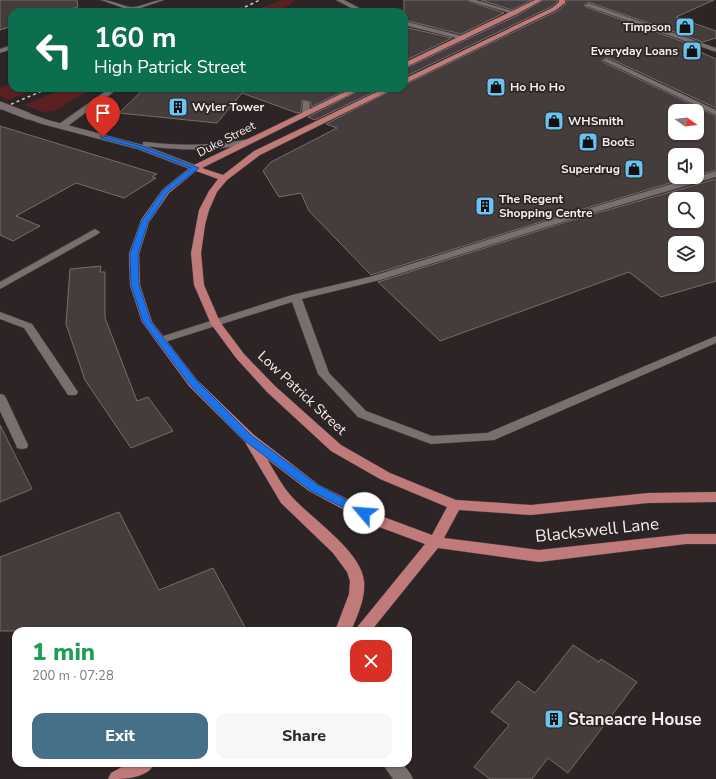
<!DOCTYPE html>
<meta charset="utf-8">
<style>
body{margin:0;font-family:"Nunito Sans",sans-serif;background:#f7f7f7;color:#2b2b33;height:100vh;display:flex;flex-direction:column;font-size:15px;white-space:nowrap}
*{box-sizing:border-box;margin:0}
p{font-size:13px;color:#7c7c81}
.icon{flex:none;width:22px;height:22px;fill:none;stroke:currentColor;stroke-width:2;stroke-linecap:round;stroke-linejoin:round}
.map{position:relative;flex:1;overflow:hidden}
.drawer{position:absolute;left:12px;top:627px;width:400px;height:140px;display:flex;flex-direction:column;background:#fff;border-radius:12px;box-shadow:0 1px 3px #0004}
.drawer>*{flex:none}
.banner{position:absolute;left:8px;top:8px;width:400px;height:84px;border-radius:12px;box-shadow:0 1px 3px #0004;background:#0b6e4f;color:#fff;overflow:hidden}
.needle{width:26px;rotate:105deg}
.controls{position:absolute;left:668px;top:104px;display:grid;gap:8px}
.controls a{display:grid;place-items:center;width:36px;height:36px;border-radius:8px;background:#fff;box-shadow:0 1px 3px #0004;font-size:20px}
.pin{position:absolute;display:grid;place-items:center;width:34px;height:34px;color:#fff;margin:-41px -17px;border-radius:50% 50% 50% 0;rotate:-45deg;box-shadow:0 0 4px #0007}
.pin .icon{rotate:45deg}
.me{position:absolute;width:44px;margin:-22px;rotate:297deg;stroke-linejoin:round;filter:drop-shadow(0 0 3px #0008)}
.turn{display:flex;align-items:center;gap:14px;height:84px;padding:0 20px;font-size:18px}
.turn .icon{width:52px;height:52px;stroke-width:2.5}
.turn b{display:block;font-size:28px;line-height:34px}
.round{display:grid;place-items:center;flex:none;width:42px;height:42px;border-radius:12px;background:#f7f7f7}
.head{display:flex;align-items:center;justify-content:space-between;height:68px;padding:0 20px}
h1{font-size:24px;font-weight:800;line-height:30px;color:#1e9e55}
.primary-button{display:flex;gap:8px;margin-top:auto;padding:8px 20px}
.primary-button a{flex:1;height:46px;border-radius:12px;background:#467088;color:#fff;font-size:16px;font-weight:800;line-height:46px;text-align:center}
.primary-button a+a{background:#f7f7f7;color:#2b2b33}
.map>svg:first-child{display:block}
.green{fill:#5c2022}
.building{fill:#453d3c;stroke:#766d6c;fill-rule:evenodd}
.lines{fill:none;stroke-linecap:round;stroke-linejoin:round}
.service-casing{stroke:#46403f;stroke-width:1}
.minor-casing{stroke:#46403f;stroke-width:1}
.primary-casing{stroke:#46403f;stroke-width:1}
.service{fill:#786f6e;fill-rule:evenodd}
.minor{fill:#786f6e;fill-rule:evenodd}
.primary{fill:#c17a7a;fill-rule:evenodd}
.rail{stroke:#d1cbca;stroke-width:1.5;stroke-dasharray:3 3;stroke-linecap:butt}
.minor-bridge-casing{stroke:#46403f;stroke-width:8;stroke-linecap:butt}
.minor-bridge{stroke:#786f6e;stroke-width:7}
.route{fill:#1a73e8;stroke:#114b97}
.labels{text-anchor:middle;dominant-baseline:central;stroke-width:3.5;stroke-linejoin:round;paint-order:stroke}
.far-poi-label{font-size:12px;font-weight:bold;fill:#f4efee;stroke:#2d2525;text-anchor:start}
.far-street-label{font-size:12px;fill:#f4efee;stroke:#2d2525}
.street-label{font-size:14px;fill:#f4efee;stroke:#2d2525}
.near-street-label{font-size:17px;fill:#f4efee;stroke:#2d2525}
.near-poi-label{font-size:17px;font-weight:bold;fill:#f4efee;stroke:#2d2525;text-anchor:start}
</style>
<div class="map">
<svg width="716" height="779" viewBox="0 0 716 779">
<rect width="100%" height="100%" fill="#2d2525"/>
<path class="green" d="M282,0H295C283,13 266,12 249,12Z
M12,83V88H36L9,100L0,96V88Z
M65,88H93L54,111L43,112L24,105Z"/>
<path class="building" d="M0,0H77L78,7L59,12H12V26L0,30Z
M404,0H465L504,13L461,34L404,20Z
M481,0H532L512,10Z
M543,0H558V1L551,7L404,77V69L518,15Z
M566,0H714L676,17L716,31V38L703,42L588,2L584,5L586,7L692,45L687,46L716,59V108L607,57L602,60L603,62L716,116V170L697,175V155H675V177H690L563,215L371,275L309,211L301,193L279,197L263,171L271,162L337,128L326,124L396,88H404V85L557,11L566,4ZM675,111H697V133H675Z
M404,27L452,38L404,61Z
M145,88H350L311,107V102L302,100L301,112L297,113L242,93L217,123L119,113Z
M364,88H382L315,120L308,117Z
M0,126L157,174L152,177L156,178L124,198L76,183L16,216L40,226L13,241L0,235Z
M716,179V281L661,297L629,272L440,341L378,282L569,221ZM675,199H697V221H675ZM675,243H697V265H675Z
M101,266L100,272H105V318L137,401L148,397L173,431L131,448L85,380L66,324L70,269Z
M0,425L32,489L0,502Z
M119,512L159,590L213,568L247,631H0V557Z
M573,645L599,662L601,659L637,682L568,773L548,758L532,779H490L474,767L509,725L491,712L518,681L535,693Z"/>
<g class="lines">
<defs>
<path id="service" d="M336,0H344L367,12H359Z
M466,0H476L518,13L513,14Z
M404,21L466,37L467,38L464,40L404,25Z
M606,58L716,110V115L604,61L603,60Z
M110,88H119L65,128H59V124Z
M303,101H306L310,103L309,115H306L302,113Z
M716,171V177L569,220L380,280L302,299L329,373L366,411L432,436L487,433L716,336V343L494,440L431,444L358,417L318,374L292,302L165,342H157L155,340L157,338L292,295L373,276L563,216Z
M0,394L4,395L6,398L28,445L27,448L22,449L17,448L16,445L0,411Z"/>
<path id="minor" d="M101,0C113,0 124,7 132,7C142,7 152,0 164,0L129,12H120L126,9Z
M588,3L716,48V52L586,6L585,5Z
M12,45V49L0,53V49Z
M25,114H31L48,120L143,145V142H146C181,146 214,146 249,139L253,141L252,143C217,151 182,151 146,146L198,166L199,168L198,170L195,171L137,149L42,124L25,118Z
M95,229L100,232L98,234L0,289V282Z
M0,312L32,324L78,392L76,395H68L24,328L0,319Z
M382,763H402L410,773L413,779H393Z"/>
<path id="primary" d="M535,0H542L517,14L404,68V63Z
M559,0H565V3L556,10L404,84V79L552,8L559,2Z
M353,88H363L202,168L223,175L254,151L385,88H395L260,155L227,180L217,192L209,210L205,225L201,253L204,285L220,322L244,354L275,386L341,445L390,473L456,500L531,505L648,493L716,492V502L648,503L531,515L459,510L444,538L539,550L686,534H716V544H686L539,562L438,548L371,631H354L425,544L371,524L309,491L267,459C275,472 282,486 292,497C312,519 361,551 364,581C366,598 357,616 351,631H335L349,594L350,581L347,572L333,553L281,503L246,444V443L189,386L142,322L130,285L129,254L141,220L163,189L192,166ZM196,171L218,179L209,191L199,210L191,253L194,285L211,324L236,358L267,392L331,451L380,479L447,507L432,535L381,516L319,485L254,435L197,380L152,322L140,285L139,254L149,222L169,193Z
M129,763H155C147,779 124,779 108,779L111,773Z"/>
</defs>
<use href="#service" class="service-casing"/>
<use href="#minor" class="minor-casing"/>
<use href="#primary" class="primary-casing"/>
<use href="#service" class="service"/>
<use href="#minor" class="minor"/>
<use href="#primary" class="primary"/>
<path class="rail" d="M234,12L260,0
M0,109L49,88"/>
<defs>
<path id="minor-bridge" d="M0,105L28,116"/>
</defs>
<use href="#minor-bridge" class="minor-bridge-casing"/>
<use href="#minor-bridge" class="minor-bridge"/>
</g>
<path class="route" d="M101,135L142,146L199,168L168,192L148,222L138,254L139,285L151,322L197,381L252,436L318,485L368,511L369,513L368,516H360L311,491L245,441L190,385L143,322L131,285L130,254L141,222L164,189L191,168L138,148L101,138Z"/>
<defs>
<symbol id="shop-square" viewBox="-11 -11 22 22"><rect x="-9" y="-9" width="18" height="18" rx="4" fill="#67c4f0" stroke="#2d2525"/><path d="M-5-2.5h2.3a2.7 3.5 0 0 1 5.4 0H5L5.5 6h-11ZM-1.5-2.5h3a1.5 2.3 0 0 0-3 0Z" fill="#111"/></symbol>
<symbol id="building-square" viewBox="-11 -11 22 22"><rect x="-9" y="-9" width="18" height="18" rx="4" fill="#67c4f0" stroke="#2d2525"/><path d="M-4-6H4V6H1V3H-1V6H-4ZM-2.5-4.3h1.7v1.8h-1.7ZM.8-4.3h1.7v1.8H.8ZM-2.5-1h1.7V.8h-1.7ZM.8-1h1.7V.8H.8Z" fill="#111"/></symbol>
</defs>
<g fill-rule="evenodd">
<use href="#shop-square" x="674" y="16" width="22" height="22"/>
<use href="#shop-square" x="681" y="40" width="22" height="22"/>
<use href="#shop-square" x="485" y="76" width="22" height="22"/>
<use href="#building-square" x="167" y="96" width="22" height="22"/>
<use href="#shop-square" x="543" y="110" width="22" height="22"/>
<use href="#shop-square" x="577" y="131" width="22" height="22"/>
<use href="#shop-square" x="623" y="158" width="22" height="22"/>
<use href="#building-square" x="474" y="195" width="22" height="22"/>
<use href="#building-square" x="543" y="708" width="22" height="22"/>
</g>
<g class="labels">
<g class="far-poi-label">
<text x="671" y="27" text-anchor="end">Timpson</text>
<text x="678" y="51" text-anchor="end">Everyday Loans</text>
<text x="510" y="87">Ho Ho Ho</text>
<text x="192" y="107">Wyler Tower</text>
<text x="568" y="121">WHSmith</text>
<text x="602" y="142">Boots</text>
<text x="620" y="169" text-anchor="end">Superdrug</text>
<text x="499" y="199">The Regent<tspan x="499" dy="14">Shopping Centre</tspan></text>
</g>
<g class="far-street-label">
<text transform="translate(226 139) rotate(-27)">Duke Street</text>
</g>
<g class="street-label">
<text transform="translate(302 393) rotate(43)">Low Patrick Street</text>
</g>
<g class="near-street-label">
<text transform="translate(597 530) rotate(-6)">Blackswell Lane</text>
</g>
<g class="near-poi-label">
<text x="568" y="719">Staneacre House</text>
</g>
</g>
</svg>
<div class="controls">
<a><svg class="needle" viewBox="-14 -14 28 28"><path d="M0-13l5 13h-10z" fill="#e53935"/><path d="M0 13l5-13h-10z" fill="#7c7c81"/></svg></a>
<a><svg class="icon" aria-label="sound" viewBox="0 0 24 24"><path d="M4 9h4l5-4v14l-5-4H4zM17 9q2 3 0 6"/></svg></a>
<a><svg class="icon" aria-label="search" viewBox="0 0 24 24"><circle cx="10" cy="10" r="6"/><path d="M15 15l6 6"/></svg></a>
<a><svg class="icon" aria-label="layers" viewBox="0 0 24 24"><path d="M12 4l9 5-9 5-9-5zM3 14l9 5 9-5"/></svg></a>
</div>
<div class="pin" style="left:103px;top:137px;background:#d93025"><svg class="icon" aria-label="arrive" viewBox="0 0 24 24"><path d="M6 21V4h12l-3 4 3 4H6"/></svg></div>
<svg class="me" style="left:364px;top:513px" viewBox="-20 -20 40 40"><circle r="19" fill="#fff"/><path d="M0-13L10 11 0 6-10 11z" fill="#1a73e8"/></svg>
<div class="banner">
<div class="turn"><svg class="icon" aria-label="left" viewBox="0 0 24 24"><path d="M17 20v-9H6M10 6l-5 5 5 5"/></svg><div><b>160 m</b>High Patrick Street</div></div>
</div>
<section class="drawer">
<div class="head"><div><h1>1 min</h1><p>200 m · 07:28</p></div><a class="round" style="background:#d93025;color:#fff"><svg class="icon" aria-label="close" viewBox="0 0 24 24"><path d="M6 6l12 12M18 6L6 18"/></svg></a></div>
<div class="primary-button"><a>Exit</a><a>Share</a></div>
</section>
</div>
